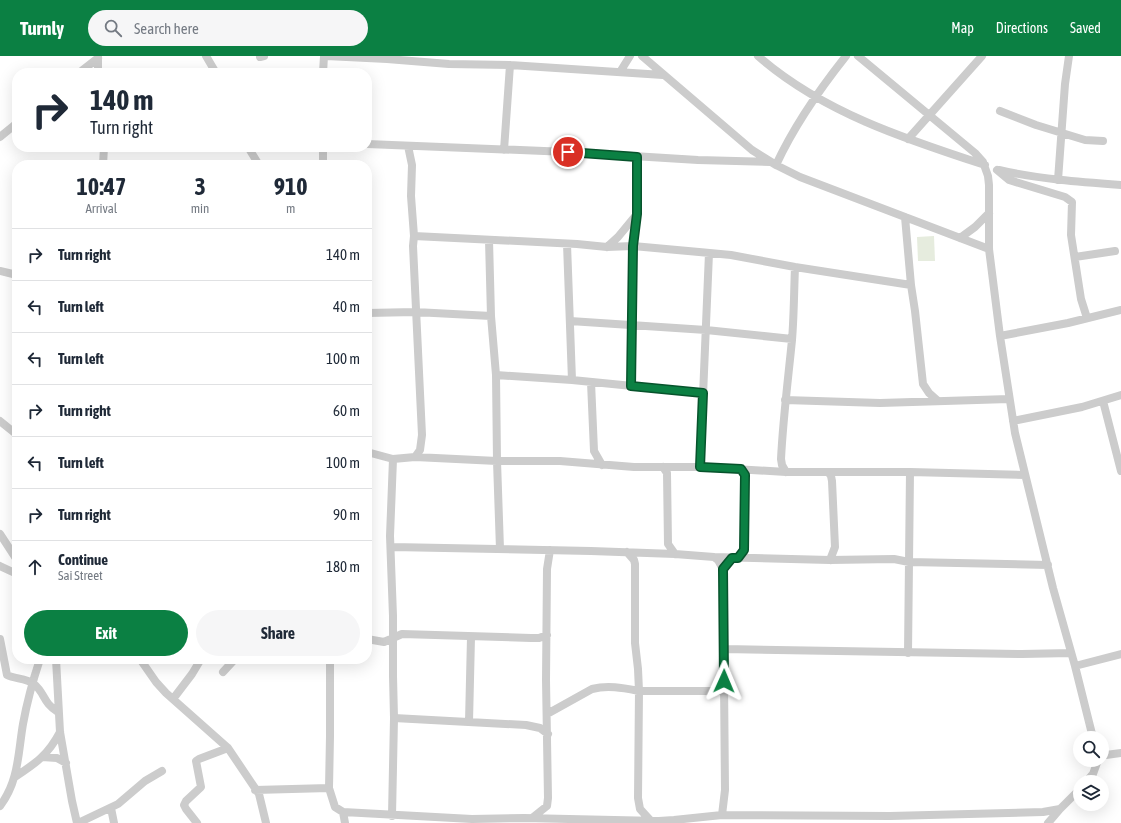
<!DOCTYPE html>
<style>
body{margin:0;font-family:"Asap Condensed",sans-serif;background:#f6f6f7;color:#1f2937;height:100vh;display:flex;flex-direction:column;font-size:15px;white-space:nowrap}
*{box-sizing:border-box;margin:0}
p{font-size:13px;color:#747a83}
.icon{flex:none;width:22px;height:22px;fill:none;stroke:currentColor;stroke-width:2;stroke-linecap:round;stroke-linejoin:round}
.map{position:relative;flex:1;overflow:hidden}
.drawer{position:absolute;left:12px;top:104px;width:360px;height:504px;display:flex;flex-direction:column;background:#fff;border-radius:16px;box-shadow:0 4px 16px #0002}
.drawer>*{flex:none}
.guide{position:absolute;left:12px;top:12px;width:360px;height:84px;border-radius:16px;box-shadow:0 4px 16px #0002;background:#fff;color:#1f2937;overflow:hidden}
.tools{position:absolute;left:1073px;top:675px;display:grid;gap:8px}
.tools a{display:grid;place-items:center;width:36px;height:36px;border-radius:50%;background:#fff;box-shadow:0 4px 16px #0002;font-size:20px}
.pin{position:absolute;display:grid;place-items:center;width:34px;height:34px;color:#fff;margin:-17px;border:2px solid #fff;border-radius:50%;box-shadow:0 1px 4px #0007}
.me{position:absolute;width:44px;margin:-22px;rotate:1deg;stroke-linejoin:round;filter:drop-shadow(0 0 3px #0008)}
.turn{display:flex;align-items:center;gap:14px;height:84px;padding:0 12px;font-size:18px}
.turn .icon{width:52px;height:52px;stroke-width:2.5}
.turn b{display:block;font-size:28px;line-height:34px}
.eta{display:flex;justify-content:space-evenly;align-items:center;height:68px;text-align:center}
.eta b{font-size:24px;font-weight:700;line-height:28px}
.action{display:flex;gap:8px;margin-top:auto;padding:8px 12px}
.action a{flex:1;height:46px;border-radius:24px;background:#0b8043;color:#fff;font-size:16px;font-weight:700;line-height:46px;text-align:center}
.action a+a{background:#f6f6f7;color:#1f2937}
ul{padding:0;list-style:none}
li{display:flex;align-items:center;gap:12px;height:52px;padding:0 12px;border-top:1px solid #e0e1e3}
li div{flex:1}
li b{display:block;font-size:15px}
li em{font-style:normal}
header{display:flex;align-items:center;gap:24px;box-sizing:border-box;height:56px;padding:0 20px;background:#0b8043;color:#fff}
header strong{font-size:19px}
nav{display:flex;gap:22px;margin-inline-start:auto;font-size:14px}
.search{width:280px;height:36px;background:#f6f6f7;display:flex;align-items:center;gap:10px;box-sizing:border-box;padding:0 14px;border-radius:22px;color:#747a83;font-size:15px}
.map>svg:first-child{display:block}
.green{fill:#e6ecde}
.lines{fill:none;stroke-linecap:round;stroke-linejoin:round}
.minor{stroke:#ccc;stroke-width:8}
.route-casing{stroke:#07532c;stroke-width:10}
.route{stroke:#0b8043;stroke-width:7}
</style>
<header>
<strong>Turnly</strong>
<div class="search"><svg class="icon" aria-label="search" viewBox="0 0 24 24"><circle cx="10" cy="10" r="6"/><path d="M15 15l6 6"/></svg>Search here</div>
<nav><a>Map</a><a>Directions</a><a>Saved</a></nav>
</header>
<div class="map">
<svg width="1121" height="767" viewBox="0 0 1121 767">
<rect width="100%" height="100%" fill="#fff"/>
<path class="green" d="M934,180L935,205H918L917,181Z"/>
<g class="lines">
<path class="minor" d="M98,0V17
M206,0L216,17
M326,0L387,3L449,8L510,9L663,19
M642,0L752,94L776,109L800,121L989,193
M758,0C822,56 905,83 985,109
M858,0L975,97L983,106L988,120L989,129V193L1000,280L1015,377L1053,532L1075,610L1093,682
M260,1L264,0
M620,16L630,0
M79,17L98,2
M323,17L324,0
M1000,55L1036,69L1085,84L1103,85
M0,81L17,67
M908,83L982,0
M367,88L568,96L698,104L770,106
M408,90L412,109L411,140L414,180L413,190L422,379L420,394L415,401
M248,91L259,109
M323,91V109
M504,94L510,9
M103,109L104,91
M776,109C794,70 819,34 846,0
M997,114L1009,124L1065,141L1072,146L1071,179L1081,243L1087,262
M999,114C1039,123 1080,126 1121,129
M1058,124L1065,28L1069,0
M905,161L911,229L915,255L923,328L929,337L938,345
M414,180L577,188L607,191L633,190L699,196L731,199L795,211L911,229
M960,182L975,171L989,157
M489,184L491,260L496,319L497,405L500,493
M567,188L572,324
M607,191L618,181L637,158
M1075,201L1115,195
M0,215L17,219
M367,257L415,256L491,260
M570,265L706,274L792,283
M1000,280L1068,267L1121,254
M496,319L572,324L703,337
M591,326L594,395L602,409
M631,330L633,190L637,158V101
M785,344L880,347L1009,343
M1103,345L1121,415
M0,365L16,378
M1013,365L1082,351L1121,339
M367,396L393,403L415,401L497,405H560L634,411H700L786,416H910L1025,419
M663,411L667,417L668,488L675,498
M700,411L709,197
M786,416L782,409L781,403C783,363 788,324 792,284C794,260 794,235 795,211
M829,417L831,420L832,425L835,491L830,504
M0,478L17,504
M392,491L591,495L675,498L714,501L718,504L723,513L725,734L722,759
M714,501L830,504L894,503L909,506L1048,509
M738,502L742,498L744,491L745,419L741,413
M0,510L17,518
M0,583L7,619C15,623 26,622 34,628C45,637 43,647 58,656
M367,583L384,586L402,578L531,582H539L547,579
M724,593L1022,598L1071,597
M908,597L910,416
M56,603L60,676L72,745L77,767
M140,603L156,626L166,637L228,692L259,738L266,767
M330,603V680L329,732L335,751L343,756L472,763L524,762L659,765L674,764L722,759L890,760L1043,756L1060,753L1080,733
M1075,610L1121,598
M223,616L235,603
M173,643L192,618L201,603
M547,658L592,633C608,629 623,632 639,635L638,613L635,587V508L634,504L627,496
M394,662L526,669L540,672L548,678
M469,666L471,581
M1102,697L1106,699L1121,697
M42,701L57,702L66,707
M15,721C36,707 48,699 60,676
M1086,726L1093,718L1098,704
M255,734L329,732
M0,750C19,725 18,697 23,668C27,646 33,624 40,603
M111,752L114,767
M343,756L345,767
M392,760L394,662L393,620V560L390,480L393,403
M532,762L547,750L548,742L546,624L547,513L550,494
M650,764L640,753L638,742L639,635H724
M78,767L118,748L145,725L162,715
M197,767L186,753L184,749L186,745L201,731L196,705L199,703L228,692
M1048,767L1060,753"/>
</g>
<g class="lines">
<defs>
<path id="route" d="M568,96L637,101V158L633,190L631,330L703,337L700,411L741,413L745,419L744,494L738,502H732L723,513L724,625"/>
</defs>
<use href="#route" class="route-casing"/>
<use href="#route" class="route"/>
</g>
</svg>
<div class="tools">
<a><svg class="icon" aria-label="search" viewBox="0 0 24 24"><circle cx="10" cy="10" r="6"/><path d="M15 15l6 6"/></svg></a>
<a><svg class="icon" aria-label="layers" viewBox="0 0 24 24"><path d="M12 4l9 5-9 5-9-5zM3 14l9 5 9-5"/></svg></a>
</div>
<div class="pin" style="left:568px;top:96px;background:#d93025"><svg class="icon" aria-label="arrive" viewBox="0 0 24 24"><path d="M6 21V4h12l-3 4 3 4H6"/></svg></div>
<svg class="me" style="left:724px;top:625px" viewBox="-20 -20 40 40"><path d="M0-17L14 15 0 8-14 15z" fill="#0b8043" stroke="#fff" stroke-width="4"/></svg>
<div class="guide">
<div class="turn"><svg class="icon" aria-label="right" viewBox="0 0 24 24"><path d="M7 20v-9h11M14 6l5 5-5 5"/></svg><div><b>140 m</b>Turn right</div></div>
</div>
<section class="drawer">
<div class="eta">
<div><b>10:47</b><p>Arrival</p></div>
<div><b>3</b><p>min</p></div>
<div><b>910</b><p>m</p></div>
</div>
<ul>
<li><svg class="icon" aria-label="right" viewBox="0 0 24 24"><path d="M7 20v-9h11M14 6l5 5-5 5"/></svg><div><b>Turn right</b></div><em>140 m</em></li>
<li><svg class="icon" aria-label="left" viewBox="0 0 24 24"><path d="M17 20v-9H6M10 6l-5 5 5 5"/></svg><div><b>Turn left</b></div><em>40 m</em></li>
<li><svg class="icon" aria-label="left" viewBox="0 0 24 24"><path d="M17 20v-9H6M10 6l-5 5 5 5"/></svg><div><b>Turn left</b></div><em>100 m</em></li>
<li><svg class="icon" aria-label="right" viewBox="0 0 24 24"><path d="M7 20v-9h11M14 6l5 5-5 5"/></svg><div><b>Turn right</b></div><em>60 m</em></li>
<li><svg class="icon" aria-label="left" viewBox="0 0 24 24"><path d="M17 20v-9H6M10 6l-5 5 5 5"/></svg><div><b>Turn left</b></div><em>100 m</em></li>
<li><svg class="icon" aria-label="right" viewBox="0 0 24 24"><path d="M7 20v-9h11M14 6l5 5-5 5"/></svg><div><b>Turn right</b></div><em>90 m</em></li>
<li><svg class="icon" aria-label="ahead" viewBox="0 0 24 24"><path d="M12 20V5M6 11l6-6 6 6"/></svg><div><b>Continue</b><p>Sai Street</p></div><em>180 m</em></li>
</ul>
<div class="action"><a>Exit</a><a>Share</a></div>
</section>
</div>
